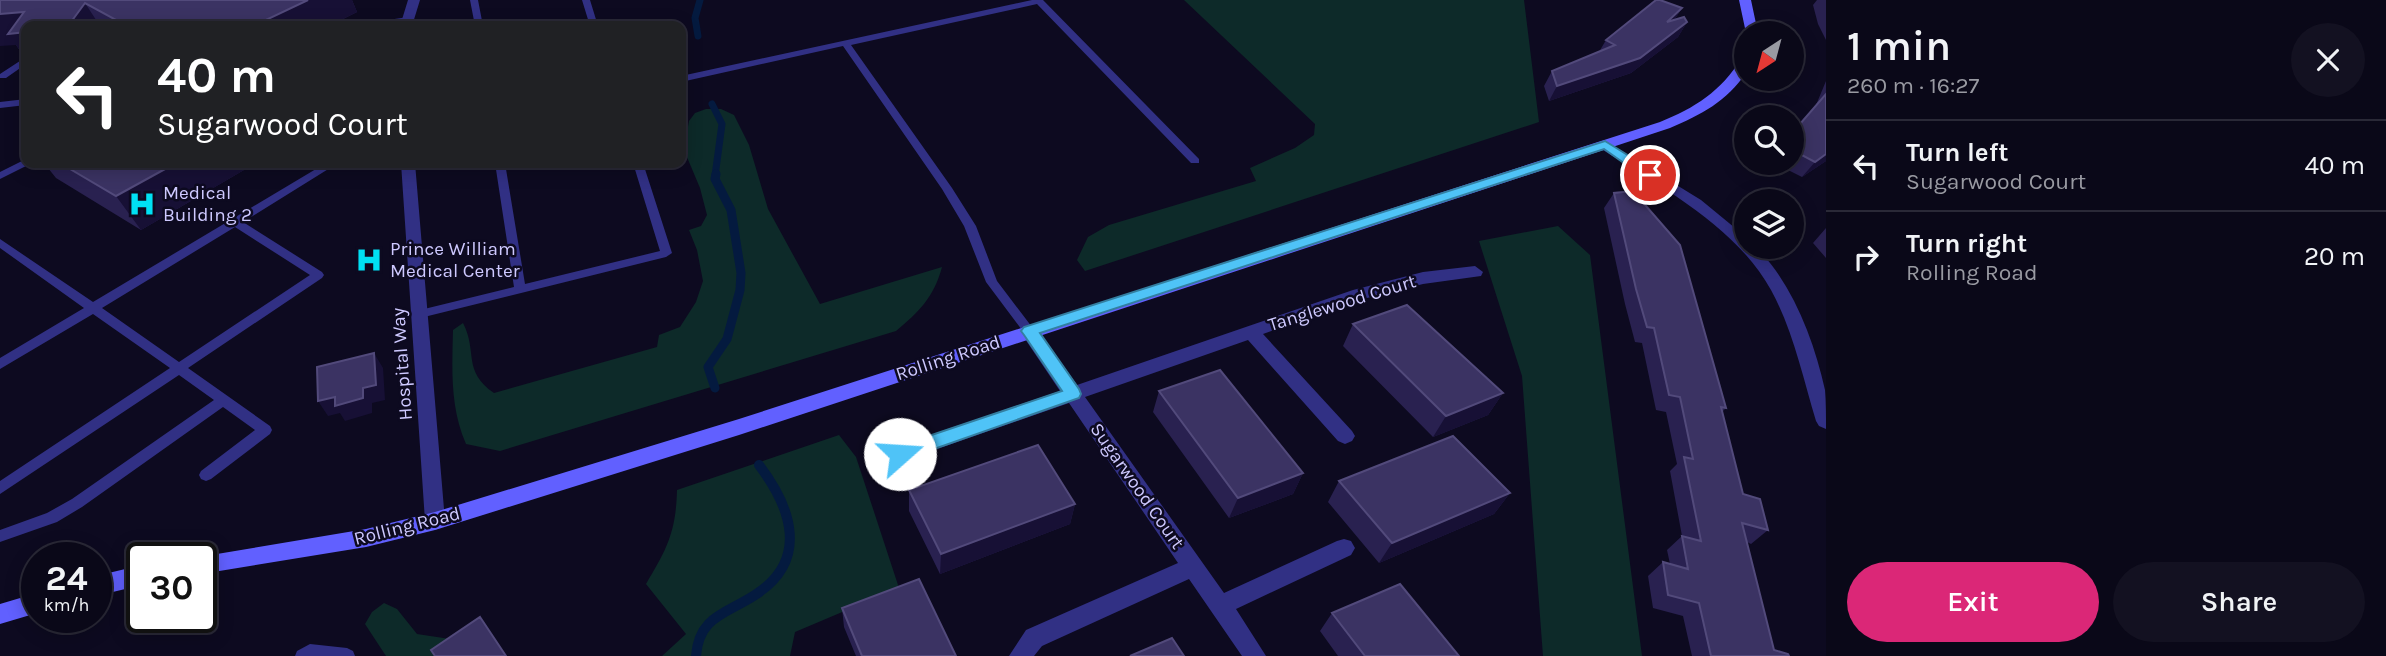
<!DOCTYPE html>
<meta charset="utf-8">
<style>
body{margin:0;font-family:Karla,sans-serif;background:#131121;color:#f1f3f6;height:100vh;display:flex;flex-direction:column;font-size:26px;white-space:nowrap}
*{box-sizing:border-box;margin:0}
p{font-size:23px;color:#999aa2}
.icon{flex:none;width:38px;height:38px;fill:none;stroke:currentColor;stroke-width:2;stroke-linecap:round;stroke-linejoin:round}
.map{position:relative;flex:1;overflow:hidden}
.sheet{display:flex;flex-direction:column;background:#0a0818;width:560px}
.sheet>*{flex:none}
.hud{position:absolute;left:21px;top:21px;width:665px;height:147px;border-radius:14px;box-shadow:0 4px 18px #0003,0 0 0 2px #2a2937;background:#202124;color:#fff;overflow:hidden}
.needle{width:46px;rotate:216deg}
.fabs{position:absolute;left:1734px;top:21px;display:grid;gap:14px}
.fabs a{display:grid;place-items:center;width:70px;height:70px;border-radius:50%;background:#0a0818;box-shadow:0 4px 18px #0003,0 0 0 2px #2a2937;font-size:35px}
.speed{position:absolute;left:21px;top:542px;display:flex;gap:14px;font-size:35px;font-weight:700;text-align:center}
.speed>*{display:grid;place-content:center;width:91px;height:91px;border-radius:50%;background:#0a0818;box-shadow:0 4px 18px #0003,0 0 0 2px #2a2937;line-height:1}
.speed small{font-size:18px;font-weight:400}
.speed .limit{border:4px solid #111;border-radius:10px;background:#fff;color:#111}
.pin{position:absolute;display:grid;place-items:center;width:60px;height:60px;color:#fff;margin:-30px;border:4px solid #fff;border-radius:50%;box-shadow:0 2px 7px #0007}
.me{position:absolute;width:77px;margin:-38px;rotate:71deg;stroke-linejoin:round;filter:drop-shadow(0 0 5px #0008)}
.turn{display:flex;align-items:center;gap:24px;height:147px;padding:0 21px;font-size:32px}
.turn .icon{width:91px;height:91px;stroke-width:2.5}
.turn b{display:block;font-size:49px;line-height:60px}
.round{display:grid;place-items:center;flex:none;width:74px;height:74px;border-radius:37px;background:#131121}
.headline{display:flex;align-items:center;justify-content:space-between;height:119px;padding:0 21px}
h1{font-size:42px;font-weight:600;line-height:52px}
.action{display:flex;gap:14px;margin-top:auto;padding:14px 21px}
.action a{flex:1;height:80px;border-radius:42px;background:#db2777;color:#fff;font-size:28px;font-weight:600;line-height:80px;text-align:center}
.action a+a{background:#131121;color:#f1f3f6}
ul{padding:0;list-style:none}
li{display:flex;align-items:center;gap:21px;height:91px;padding:0 21px;border-top:2px solid #2a2937}
li div{flex:1}
li b{display:block;font-size:26px}
li em{font-style:normal}
main{display:flex;flex:1;min-height:0}
.map>svg:first-child{display:block}
.green{fill:#0d2a29}
.lines{fill:none;stroke-linecap:round;stroke-linejoin:round}
.stream-far2{stroke:#041a3f;stroke-width:7}
.stream-far1{stroke:#041a3f;stroke-width:9}
.stream{stroke:#041a3f;stroke-width:10}
.lane{fill:#313084;fill-rule:evenodd}
.street{fill:#313084;fill-rule:evenodd}
.secondary{fill:#6160ff;fill-rule:evenodd}
.wall{fill:#292150}
.shaded-wall{fill:#171035}
.building{fill:#3b3363;stroke:#524a7b;stroke-width:2}
.route{fill:#4fc3f7;stroke:#337fa1;stroke-width:2}
.labels{text-anchor:middle;dominant-baseline:central;stroke-width:5;stroke-linejoin:round;paint-order:stroke}
.poi-label{font-size:19px;fill:#cec9ff;stroke:#0d0a20;text-anchor:start}
.street-label{font-size:19px;fill:#cec9ff;stroke:#0d0a20}
</style>
<main>
<div class="map">
<svg width="1826" height="656" viewBox="0 0 1826 656">
<rect width="100%" height="100%" fill="#0d0a20"/>
<path class="green" d="M1184,0H1524L1539,122L1085,271L1077,260L1088,237L1109,225L1256,181L1250,168L1295,148L1314,135L1315,124Z
M706,109H721L734,115L749,145L768,209L820,304L942,267C934,297 919,312 896,331L500,451L466,444C450,407 452,370 453,330L463,323C478,352 462,371 494,393L657,347L659,335L680,327L696,302L703,281L697,250L689,230L701,226L707,215L700,188L684,150L689,121L695,113Z
M1558,226L1590,255L1642,656H1543L1522,376L1479,241Z
M839,435L856,457L899,588L795,632L790,656H662L686,634L646,584C667,549 676,532 677,490Z
M384,603L397,609L417,634L450,639L442,656H386L365,624L372,612Z"/>
<g class="lines">
<path class="stream-far2" d="M698,36L695,18L700,0
M712,104L722,124L715,176"/>
<path class="stream-far1" d="M715,388L708,367L727,339L740,290L741,273L731,210L715,179L716,174"/>
<path class="stream" d="M696,656C699,616 726,614 755,595C810,560 791,507 759,465"/>
<path class="lane" d="M470,0H478L483,26H475Z
M582,0H590L598,26H590Z
M1032,0H1043L1199,159V163H1191L1037,4L851,45L952,188L976,226L997,281L1035,331L1029,336L1025,334L986,282L964,226L942,189L843,46L681,82V76Z
M408,17L411,18V22L384,26H364L368,23Z
M26,57V64L6,78H0V74Z
M26,99V105L0,108V102Z
M26,159V163H31L30,164L0,179V172Z
M326,163H338L243,222L322,272L324,275L322,278L188,368L270,426L272,430L270,434L211,479L206,481L201,479L199,475L201,471L255,430L223,407L82,507L57,522L0,542V530L47,513L72,499L214,400L179,375L0,494V481L170,368L93,314L0,369V358L84,308L0,248V239L93,302ZM235,227L310,275L179,362L102,308Z
M495,163H505L525,284L660,251L633,163H643L672,253L666,257L420,318L416,317L414,314L416,311L514,287Z
M310,644L347,648L353,651L355,656H295L297,651Z"/>
<path class="street" d="M408,0H420L412,26H400Z
M1605,141L1701,200L1746,237V247H1756C1792,283 1814,340 1825,390C1826,402 1826,416 1826,429L1819,426L1816,421C1803,378 1793,330 1771,290C1735,225 1660,187 1600,148L1598,145Z
M401,163H415L445,521L442,527L435,530L428,527L425,521Z
M1475,266L1483,272L1481,276L1423,284L1363,299L1263,334L1352,431L1355,436L1352,441L1345,444L1338,441L1248,340L1085,397L1224,593L1337,541L1344,539L1351,541L1355,548L1351,555L1236,609L1266,656H1242L1189,579L1042,646L1034,656H1009L1026,630L1178,563L1069,403L900,462L893,460L890,454L893,448L1060,391L1023,336L1020,331L1023,326H1035L1077,385L1353,290L1423,272Z"/>
<path class="secondary" d="M1739,0H1751L1758,33H1746Z
M1746,58V73C1727,101 1701,115 1670,128L739,435L435,530L366,547L201,574V558H193L366,529L435,512L739,419L1660,122C1695,108 1721,91 1741,59Z
M142,565V585L96,596V576Z
M37,593V613L0,624V604Z"/>
</g>
<path class="wall" d="M0,0H352L357,12L329,26H26V59L16,45Z
M1817,0H1826V40L1818,24L1813,5Z
M1682,8L1675,19L1687,22L1678,37L1631,73L1549,101L1544,86L1552,71L1599,52L1606,40Z
M1826,81V161L1802,177L1774,163H1792V123L1800,124L1816,105Z
M44,163H256L141,230L56,178Z
M1614,193L1726,408L1722,412L1743,494L1768,530L1751,544L1747,542L1774,650L1789,656H1692L1683,616L1653,608L1648,576L1663,562L1670,564L1667,550L1682,536L1670,471L1677,464L1666,412L1656,410L1642,343L1635,342L1625,304L1604,208Z
M1826,228V258L1813,243Z
M1353,324L1503,393L1488,415L1433,437L1343,346Z
M1159,391L1303,473L1293,494L1229,518L1153,412Z
M1339,481L1510,493L1494,514L1379,563L1328,502Z
M909,490L1075,504L1070,524L940,574L909,511Z
M842,608L956,656H856L844,627Z
M1332,613L1459,656H1338L1320,631Z"/>
<path class="shaded-wall" d="M308,0H352L357,12L329,26H253Z
M85,3L100,26H68Z
M1682,8L1673,22H1667Z
M24,12L26,26V59L16,45L0,46V14Z
M1687,22L1678,37L1631,73L1549,101L1557,86Z
M1826,154V161L1802,177L1815,162Z
M176,163H256L141,230L116,196Z
M374,353L383,368L385,400L372,403V413L345,421L340,413L328,416L318,401Z
M1503,393L1488,415L1433,437L1446,416Z
M1303,473L1293,494L1229,518L1238,498Z
M1510,493L1494,514L1379,563L1392,543Z
M1075,504L1070,524L940,574L941,554Z"/>
<path class="building" d="M0,0H308L253,26H127L85,3L68,26H26V32L8,34L24,12L0,14Z
M1656,0H1660L1682,8L1667,22L1684,17L1687,22L1640,58L1557,86L1552,71L1615,45L1606,40Z
M1826,94V154L1815,162L1792,150V123L1794,122L1800,124Z
M60,163H176L116,196Z
M1633,191L1680,245L1726,408L1721,407L1743,494L1760,499L1768,530L1742,523L1774,650L1788,654L1789,656H1711L1699,603L1668,595L1663,562L1688,569L1682,536L1701,541L1684,457L1693,459L1680,397L1669,395L1654,328L1647,327L1636,289L1614,193Z
M1407,305L1503,393L1446,416L1353,324Z
M374,353L376,385L363,388V398L335,406V397L318,401L317,367Z
M1220,370L1303,473L1238,498L1159,391Z
M1453,436L1510,493L1392,543L1339,481Z
M1038,445L1075,504L941,554L909,490Z
M919,579L956,656H862L842,608Z
M1400,584L1459,656H1365L1332,613Z
M480,617L506,656H435L431,650Z
M1172,638L1184,656H1130Z"/>
<path class="route" d="M1605,141L1655,172V178H1645L1604,149L1040,333L1079,389L1081,394L1079,398L900,461L893,459L891,454L893,448L1062,391L1024,335L1021,331L1024,327Z"/>
<defs>
<symbol id="hospital-bare" viewBox="-9 -9 18 18"><path d="M-5-5h3v3.5h4V-5h3V5h-3V1.5h-4V5h-3Z" fill="#00e0f4" stroke="#0d0a20" stroke-width="2.5" paint-order="stroke"/></symbol>
</defs>
<g fill-rule="evenodd">
<use href="#hospital-bare" x="123" y="185" width="38" height="38"/>
<use href="#hospital-bare" x="350" y="241" width="38" height="38"/>
</g>
<g class="labels">
<g class="poi-label">
<text x="163" y="193">Medical<tspan x="163" dy="22">Building 2</tspan></text>
<text x="390" y="249">Prince William<tspan x="390" dy="22">Medical Center</tspan></text>
</g>
<g class="street-label">
<text transform="translate(1342 303) rotate(-17)">Tanglewood Court</text>
<text transform="translate(948 358) rotate(-18)">Rolling Road</text>
<text transform="translate(402 364) rotate(-94)">Hospital Way</text>
<text transform="translate(1137 486) rotate(55)">Sugarwood Court</text>
<text transform="translate(407 526) rotate(-14)">Rolling Road</text>
</g>
</g>
</svg>
<div class="fabs">
<a><svg class="needle" viewBox="-14 -14 28 28"><path d="M0-13l5 13h-10z" fill="#e53935"/><path d="M0 13l5-13h-10z" fill="#999aa2"/></svg></a>
<a><svg class="icon" aria-label="search" viewBox="0 0 24 24"><circle cx="10" cy="10" r="6"/><path d="M15 15l6 6"/></svg></a>
<a><svg class="icon" aria-label="layers" viewBox="0 0 24 24"><path d="M12 4l9 5-9 5-9-5zM3 14l9 5 9-5"/></svg></a>
</div>
<div class="speed"><div>24<small>km/h</small></div><div class="limit">30</div></div>
<div class="pin" style="left:1650px;top:175px;background:#d93025"><svg class="icon" aria-label="arrive" viewBox="0 0 24 24"><path d="M6 21V4h12l-3 4 3 4H6"/></svg></div>
<svg class="me" style="left:900px;top:454px" viewBox="-20 -20 40 40"><circle r="19" fill="#fff"/><path d="M0-13L10 11 0 6-10 11z" fill="#4fc3f7"/></svg>
<div class="hud">
<div class="turn"><svg class="icon" aria-label="left" viewBox="0 0 24 24"><path d="M17 20v-9H6M10 6l-5 5 5 5"/></svg><div><b>40 m</b>Sugarwood Court</div></div>
</div>
</div>
<section class="sheet">
<div class="headline"><div><h1>1 min</h1><p>260 m · 16:27</p></div><a class="round"><svg class="icon" aria-label="close" viewBox="0 0 24 24"><path d="M6 6l12 12M18 6L6 18"/></svg></a></div>
<ul>
<li><svg class="icon" aria-label="left" viewBox="0 0 24 24"><path d="M17 20v-9H6M10 6l-5 5 5 5"/></svg><div><b>Turn left</b><p>Sugarwood Court</p></div><em>40 m</em></li>
<li><svg class="icon" aria-label="right" viewBox="0 0 24 24"><path d="M7 20v-9h11M14 6l5 5-5 5"/></svg><div><b>Turn right</b><p>Rolling Road</p></div><em>20 m</em></li>
</ul>
<div class="action"><a>Exit</a><a>Share</a></div>
</section>
</main>
